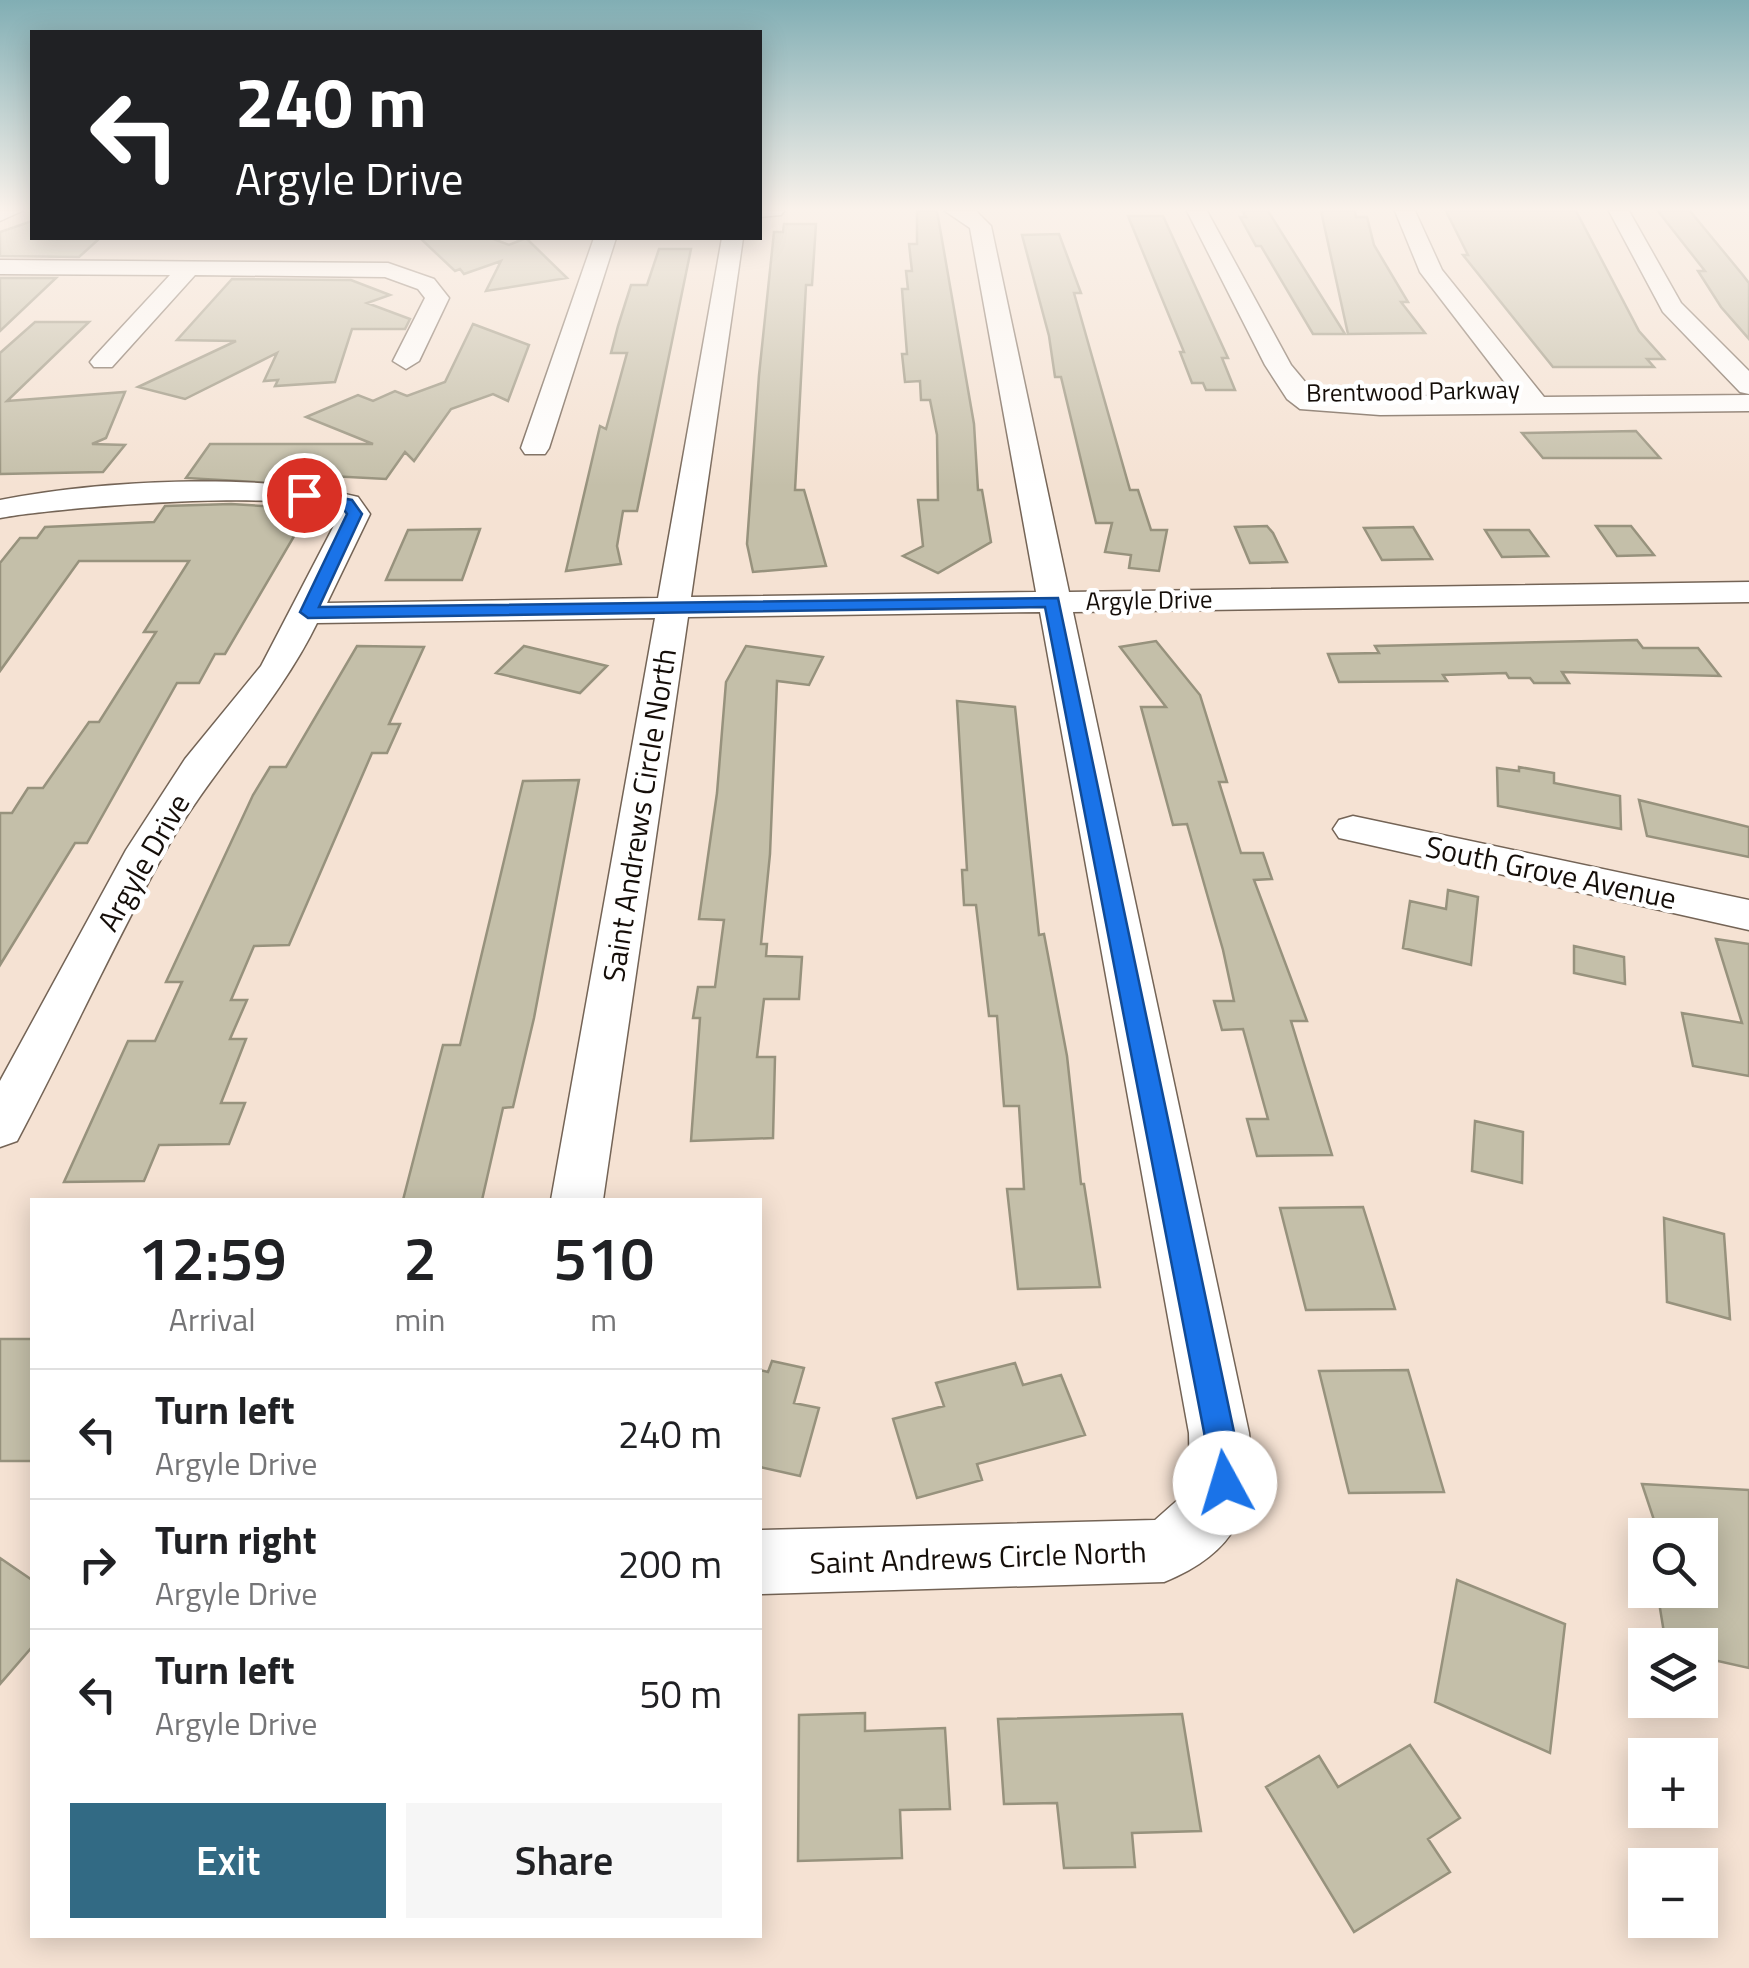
<!DOCTYPE html>
<meta charset="utf-8">
<style>
body{margin:0;font-family:"Titillium Web",sans-serif;background:#f6f6f6;color:#202124;height:100vh;display:flex;flex-direction:column;font-size:38px;white-space:nowrap}
*{box-sizing:border-box;margin:0}
p{font-size:32px;color:#757577}
.icon{flex:none;width:55px;height:55px;fill:none;stroke:currentColor;stroke-width:2;stroke-linecap:round;stroke-linejoin:round}
.map{position:relative;flex:1;overflow:hidden}
.drawer{position:absolute;left:30px;top:1198px;width:732px;height:740px;display:flex;flex-direction:column;background:#fff;border-radius:0px;box-shadow:0 5px 25px #0003}
.drawer>*{flex:none}
.top-card{position:absolute;left:30px;top:30px;width:732px;height:210px;border-radius:0px;box-shadow:0 5px 25px #0003;background:#202124;color:#fff;overflow:hidden}
.tools{position:absolute;left:1628px;top:1518px;display:grid;gap:20px}
.tools a{display:grid;place-items:center;width:90px;height:90px;border-radius:0px;background:#fff;box-shadow:0 5px 25px #0003;font-size:50px}
.pin{position:absolute;display:grid;place-items:center;width:85px;height:85px;color:#fff;margin:-42px;border:5px solid #fff;border-radius:50%;box-shadow:0 2px 10px #0007}
.me{position:absolute;width:110px;margin:-55px;rotate:354deg;stroke-linejoin:round;filter:drop-shadow(0 0 8px #0008)}
.turn{display:flex;align-items:center;gap:35px;height:210px;padding:0 40px;font-size:45px}
.turn .icon{width:130px;height:130px;stroke-width:2.5}
.turn b{display:block;font-size:70px;line-height:85px}
.eta{display:flex;justify-content:space-evenly;align-items:center;height:170px;text-align:center}
.eta b{font-size:60px;font-weight:600;line-height:70px}
.cta{display:flex;gap:20px;margin-top:auto;padding:20px 40px}
.cta a{flex:1;height:115px;border-radius:0px;background:#326a84;color:#fff;font-size:40px;font-weight:600;line-height:115px;text-align:center}
.cta a+a{background:#f6f6f6;color:#202124}
ul{padding:0;list-style:none}
li{display:flex;align-items:center;gap:30px;height:130px;padding:0 40px;border-top:2px solid #e0e0e0}
li div{flex:1}
li b{display:block;font-size:38px}
li em{font-style:normal}
.map>svg:first-child{display:block}
.building{fill:#c4bfa9;stroke:#97927d;stroke-width:2.5}
.lines{fill:none;stroke-linecap:round;stroke-linejoin:round}
.minor-casing{stroke:#746456;stroke-width:3}
.minor{fill:#fff;fill-rule:evenodd}
.route{fill:#1a73e8;stroke:#114b97;stroke-width:2.5}
.labels{text-anchor:middle;dominant-baseline:central;stroke-width:9;stroke-linejoin:round;paint-order:stroke}
.far-street-label{font-size:25px;fill:#150e09;stroke:#fff}
.street-label{font-size:30px;fill:#150e09;stroke:#fff}
</style>
<div class="map">
<svg width="1749" height="1968" viewBox="0 0 1749 1968">
<rect width="100%" height="100%" fill="#f5e2d3"/>
<path class="building" d="M917,211H937L974,424L978,490H982L991,542L938,573L903,556L923,546L918,500H938L937,435L930,400H921L920,381L905,382L902,354H907L902,289H908L906,271H912L909,244H917Z
M1242,211H1268L1345,334H1313L1261,246H1256L1240,217H1246Z
M1321,211H1355L1356,217H1367L1374,245L1408,302H1401L1425,333L1348,334Z
M1446,211H1576L1639,331L1664,359H1647L1654,367H1553L1463,255H1468Z
M1658,211H1690L1742,274L1749,283V339L1721,307L1698,271H1705Z
M1128,216H1163L1228,358H1222L1235,390H1206L1203,383H1192L1180,352H1184Z
M32,221V238H100L79,257L0,256V232Z
M784,224H816L812,285H806L795,490H804L826,566L753,572L747,544L759,375L774,232H783Z
M1059,234L1081,293H1074L1130,490H1138L1151,530H1167L1159,571L1129,568L1131,555L1105,552L1112,523H1096L1061,377H1055L1049,336L1022,235Z
M420,238H491L509,245L526,238L567,278L486,291L501,261L464,274L460,269L455,271Z
M659,249H691L637,511H623L617,546L621,564L566,571L600,426L606,429L627,353H611L618,326L631,285H647Z
M0,278H56L0,331Z
M232,279L351,280L390,295L367,303L410,319L405,329H352L335,382L275,386L278,380L264,381L277,353L185,399L138,387L236,341L177,340Z
M35,322H89L7,401L125,392L106,438L92,444L125,445L103,472L0,474V353Z
M473,324L529,345L508,401L493,394L451,409L414,461L405,452L386,479L330,476L324,486L186,478L210,444H373L306,417L358,395L373,401L395,391L407,396L445,382Z
M1636,431L1660,458H1543L1522,433Z
M231,504L310,509L225,654H215L199,683H177L87,843H75L0,965V813H12L28,788H43L89,722H99L156,632H144L189,561H79L0,671V563L20,538H37L45,527L154,522L165,506Z
M1267,526L1273,533L1287,562L1250,563L1235,527Z
M1596,526H1631L1654,555L1617,556Z
M1413,527L1432,559L1382,560L1364,528Z
M480,529L462,580H386L408,530Z
M1485,530H1529L1548,556L1502,557Z
M1637,640L1643,648H1698L1720,676L1562,672L1569,683H1534L1530,678H1509L1506,673L1443,675L1447,681L1339,682L1328,654L1379,653L1375,646Z
M1156,641L1200,695L1227,782H1219L1241,853H1263L1272,879L1254,880L1307,1021H1291L1332,1155L1257,1156L1247,1119H1268L1243,1029L1222,1030L1214,1001H1234L1223,950L1187,824L1173,825L1141,707H1166L1120,647Z
M357,646L424,647L389,724H400L387,753H372L289,945L254,946L231,1000H247L230,1039H246L221,1103H245L229,1144L159,1145L144,1181L64,1182L128,1041H155L182,982H166L253,795L270,767H286Z
M524,646L607,666L580,693L496,673Z
M746,646L823,657L809,685L777,681L770,854L761,944H767L766,956L802,957L799,999H764L757,1057H775L773,1138L691,1141L700,1018H693L698,987H715L724,920L699,919L717,793L726,682Z
M957,701L1015,707L1039,935L1044,934L1067,1056L1081,1184H1084L1100,1287L1018,1289L1007,1189H1024L1019,1106H1004L997,1016H989L976,905H964L962,870H967Z
M1519,767L1554,773V783L1620,796L1621,829L1498,806L1497,768L1519,771Z
M579,780L534,1018L513,1107L503,1108L482,1200H403L443,1045H460L523,781Z
M1639,800L1749,827V857L1647,836Z
M1448,890L1478,897L1471,965L1403,948L1410,901L1446,909Z
M1716,939L1749,944V1076L1693,1066L1682,1013L1742,1023Z
M1574,946L1624,957L1625,984L1574,973Z
M1475,1121L1523,1132L1522,1183L1472,1171Z
M1363,1207L1395,1309L1306,1310L1280,1208Z
M1664,1218L1724,1234L1730,1319L1667,1302Z
M0,1339H32V1461H0Z
M772,1361L804,1368L794,1403L819,1408L800,1476L760,1467V1370L768,1372Z
M1015,1363L1023,1385L1061,1375L1085,1435L977,1464L982,1480L917,1498L893,1419L944,1406L936,1383Z
M1408,1370L1444,1492L1349,1493L1319,1371Z
M1642,1484L1749,1490V1668L1700,1657V1645H1666L1657,1590H1700V1535H1659Z
M0,1558L32,1580V1647L0,1684Z
M1457,1580L1565,1624L1550,1753L1435,1702Z
M865,1713V1731L945,1728L950,1809L900,1810L902,1858L798,1861L799,1715Z
M1182,1714L1201,1831L1132,1833L1135,1867L1064,1868L1057,1803L1004,1804L998,1719Z
M1410,1745L1460,1818L1428,1839L1450,1872L1354,1932L1266,1787L1319,1756L1338,1787Z"/>
<g class="lines">
<defs>
<path id="minor" d="M0,211H22L0,221Z
M760,211H784L781,215L760,217Z
M945,211H976L991,226L1069,592L1749,582V602L1073,612L1249,1433C1257,1508 1236,1553 1164,1582L760,1594V1530L1155,1520L1190,1489L1189,1433L1040,612L688,617L603,1200H551L655,618L317,623C277,705 211,770 166,850C113,945 68,1045 17,1141L0,1147V1081L126,850L185,759L261,666L340,514C306,486 51,508 0,518V500C100,480 259,472 358,497L370,514L327,603L658,598L722,238H743L691,597L1036,592L970,228Z
M1187,211H1207L1291,365L1316,395L1516,397L1420,272L1395,211H1415L1442,270L1544,397L1749,395V411L1380,415L1300,409L1287,399L1265,365Z
M1609,211H1629L1681,303L1749,371V394L1740,392L1663,312Z
M594,238H616L549,448L545,454H525L521,448Z
M0,260L388,263L434,279L449,298L419,361L406,369L393,361L425,298L418,289L385,277L195,275L112,367H94L90,362L94,357L170,275L0,274Z
M1353,816L1749,900V930L1339,838L1333,829L1339,820Z"/>
</defs>
<use href="#minor" class="minor-casing"/>
<use href="#minor" class="minor"/>
</g>
<linearGradient id="sky" x2="0" y2="1"><stop stop-color="#81aeb4"/><stop offset="0.43" stop-color="#faf2eb"/><stop offset="1" stop-color="#faf2eb" stop-opacity="0"/></linearGradient>
<rect width="1749" height="486" fill="url(#sky)"/>
<path class="route" d="M304,491L352,500L362,514L319,607L1058,598L1234,1432L1240,1483L1236,1494L1225,1498L1214,1494L1204,1432L1045,607L308,618L300,612L347,514L342,507L299,498L296,495Z"/>
<g class="labels">
<g class="far-street-label">
<text transform="translate(1413 391) rotate(-1)">Brentwood Parkway</text>
<text transform="translate(1149 600) rotate(-1)">Argyle Drive</text>
</g>
<g class="street-label">
<text transform="translate(639 815) rotate(-81)">Saint Andrews Circle North</text>
<text transform="translate(143 862) rotate(-60)">Argyle Drive</text>
<text transform="translate(1551 872) rotate(12)">South Grove Avenue</text>
<text transform="translate(978 1557) rotate(-2)">Saint Andrews Circle North</text>
</g>
</g>
</svg>
<div class="tools">
<a><svg class="icon" aria-label="search" viewBox="0 0 24 24"><circle cx="10" cy="10" r="6"/><path d="M15 15l6 6"/></svg></a>
<a><svg class="icon" aria-label="layers" viewBox="0 0 24 24"><path d="M12 4l9 5-9 5-9-5zM3 14l9 5 9-5"/></svg></a>
<a>+</a>
<a>−</a>
</div>
<div class="pin" style="left:304px;top:495px;background:#d93025"><svg class="icon" aria-label="arrive" viewBox="0 0 24 24"><path d="M6 21V4h12l-3 4 3 4H6"/></svg></div>
<svg class="me" style="left:1225px;top:1483px" viewBox="-20 -20 40 40"><circle r="19" fill="#fff"/><path d="M0-13L10 11 0 6-10 11z" fill="#1a73e8"/></svg>
<div class="top-card">
<div class="turn"><svg class="icon" aria-label="left" viewBox="0 0 24 24"><path d="M17 20v-9H6M10 6l-5 5 5 5"/></svg><div><b>240 m</b>Argyle Drive</div></div>
</div>
<section class="drawer">
<div class="eta">
<div><b>12:59</b><p>Arrival</p></div>
<div><b>2</b><p>min</p></div>
<div><b>510</b><p>m</p></div>
</div>
<ul>
<li><svg class="icon" aria-label="left" viewBox="0 0 24 24"><path d="M17 20v-9H6M10 6l-5 5 5 5"/></svg><div><b>Turn left</b><p>Argyle Drive</p></div><em>240 m</em></li>
<li><svg class="icon" aria-label="right" viewBox="0 0 24 24"><path d="M7 20v-9h11M14 6l5 5-5 5"/></svg><div><b>Turn right</b><p>Argyle Drive</p></div><em>200 m</em></li>
<li><svg class="icon" aria-label="left" viewBox="0 0 24 24"><path d="M17 20v-9H6M10 6l-5 5 5 5"/></svg><div><b>Turn left</b><p>Argyle Drive</p></div><em>50 m</em></li>
</ul>
<div class="cta"><a>Exit</a><a>Share</a></div>
</section>
</div>
